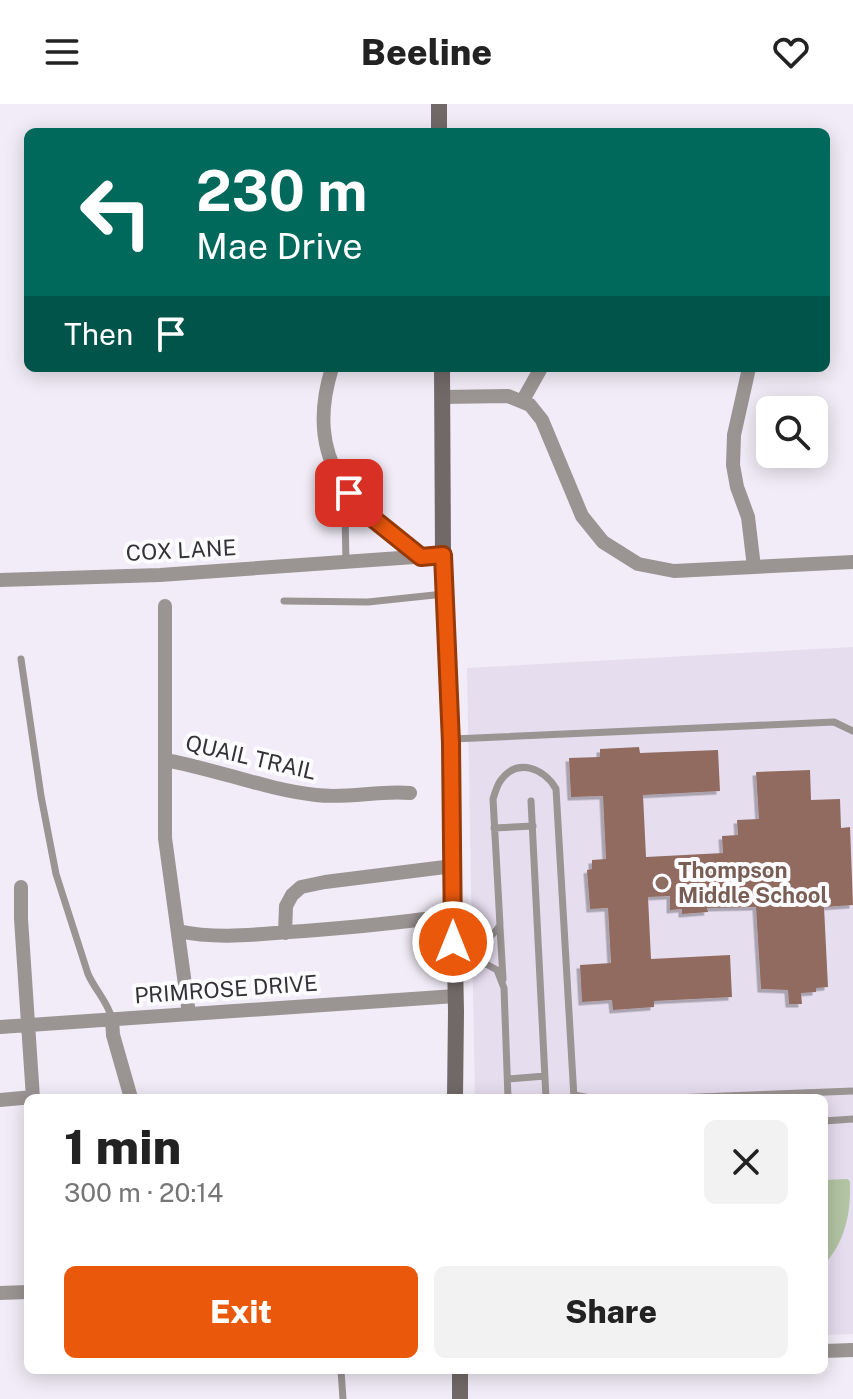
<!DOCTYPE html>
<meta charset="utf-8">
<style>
body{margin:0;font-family:"Public Sans",sans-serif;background:#f2f2f2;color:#222;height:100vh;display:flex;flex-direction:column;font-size:30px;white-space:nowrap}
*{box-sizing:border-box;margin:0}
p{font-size:26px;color:#767676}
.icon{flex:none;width:44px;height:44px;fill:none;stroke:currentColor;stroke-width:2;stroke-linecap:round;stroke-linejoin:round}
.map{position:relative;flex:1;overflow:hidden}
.sheet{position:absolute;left:24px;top:990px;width:804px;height:280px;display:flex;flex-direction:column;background:#fff;border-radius:12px;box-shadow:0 4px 20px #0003}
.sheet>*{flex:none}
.top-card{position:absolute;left:24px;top:24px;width:806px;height:244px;border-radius:12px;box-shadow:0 4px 20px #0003;background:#00695c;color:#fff;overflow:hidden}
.tools{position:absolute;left:756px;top:292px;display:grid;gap:16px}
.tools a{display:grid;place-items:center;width:72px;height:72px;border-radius:12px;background:#fff;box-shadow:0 4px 20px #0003;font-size:40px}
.pin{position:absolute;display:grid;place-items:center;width:68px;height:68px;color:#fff;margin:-34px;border-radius:16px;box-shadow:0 4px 12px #0006}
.me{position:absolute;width:88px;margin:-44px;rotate:0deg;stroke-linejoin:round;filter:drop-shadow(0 0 6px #0008)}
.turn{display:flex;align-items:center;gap:28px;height:168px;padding:0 40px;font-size:36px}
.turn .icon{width:104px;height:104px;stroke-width:2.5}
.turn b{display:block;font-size:56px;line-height:68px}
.then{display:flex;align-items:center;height:76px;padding:0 40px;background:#0003;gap:16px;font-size:30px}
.round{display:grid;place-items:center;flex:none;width:84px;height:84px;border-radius:12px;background:#f2f2f2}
.headline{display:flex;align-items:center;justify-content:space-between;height:136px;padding:0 40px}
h1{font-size:48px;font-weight:800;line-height:60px}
.cta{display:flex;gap:16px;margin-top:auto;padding:16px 40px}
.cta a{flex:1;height:92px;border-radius:12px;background:#ea580c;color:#fff;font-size:32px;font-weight:800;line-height:92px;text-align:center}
.cta a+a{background:#f2f2f2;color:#222}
header{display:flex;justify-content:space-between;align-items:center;height:104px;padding:0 40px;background:#fff;font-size:36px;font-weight:800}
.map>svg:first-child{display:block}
.built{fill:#e6ddef}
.pitch{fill:#b3c5a4}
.building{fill:#916b60;filter:url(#shadow)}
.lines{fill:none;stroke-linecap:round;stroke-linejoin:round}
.lane{stroke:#9a9493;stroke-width:7}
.street{stroke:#9a9493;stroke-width:14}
.secondary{stroke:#716968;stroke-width:16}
.route-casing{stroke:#983908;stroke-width:20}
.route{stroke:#ea580c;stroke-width:14}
.education-dot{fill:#8d6e63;stroke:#fcfbfe;stroke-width:3}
.labels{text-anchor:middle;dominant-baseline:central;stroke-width:8;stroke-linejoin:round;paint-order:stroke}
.street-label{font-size:22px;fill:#343236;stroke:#fcfbfe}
.education-label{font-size:22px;font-weight:bold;fill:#785e54;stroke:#fcfbfe;text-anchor:start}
</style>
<header><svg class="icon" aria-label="menu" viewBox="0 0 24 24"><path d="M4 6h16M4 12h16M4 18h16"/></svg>Beeline<svg class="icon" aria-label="heart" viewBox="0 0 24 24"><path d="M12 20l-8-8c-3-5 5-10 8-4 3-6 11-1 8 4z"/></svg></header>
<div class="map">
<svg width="853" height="1295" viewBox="0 0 853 1295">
<defs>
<filter id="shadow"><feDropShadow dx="-3.5" dy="3.5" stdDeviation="0" flood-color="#0004"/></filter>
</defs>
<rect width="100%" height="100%" fill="#f1ecf7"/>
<path class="built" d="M853,543V1230L824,1231V994H475L467,564Z"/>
<path class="pitch" d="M848,1075L850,1078C851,1110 845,1137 824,1161V1076Z"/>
<path class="building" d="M639,643L640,649L718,646L720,687L643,691L646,753L723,749L722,732L738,731L737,716L759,715L756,668L810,666L811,696L840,695L841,724L850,723L853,801L824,803L828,883L816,884V888L801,889L802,900H789L788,886L761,885L756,803L707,804L708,808L682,810V805L670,806V792L648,793L651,855L730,851L732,893L654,897V903L613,906L612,896L582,898L580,861L611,859L608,804L590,805L587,766L592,765V756L606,755L603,692L571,693L569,654L600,653V645Z"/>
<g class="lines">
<path class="lane" d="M346,458L345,410L356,397
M284,497L368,498L444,490
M21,555L41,692L56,770L88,870C95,886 108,898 112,915
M453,635L834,618L853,627
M531,697L546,994
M494,724L533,722
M500,823L503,875
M455,838C474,838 489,840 500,821L493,695C495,689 497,681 501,676C518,653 545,665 556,685L574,994
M456,861L486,860L497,866L504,884L508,994
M508,975L545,972
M574,991L590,994
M673,994L853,987
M824,1017L853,1015
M341,1266L343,1295
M419,1266H435"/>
<path class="street" d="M332,264C303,357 351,402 421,453
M749,264L734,331L733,361L737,383L748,413L754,463
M442,293L508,292L530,301L542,316L582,412L603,438L638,460L674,467L853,458
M523,296L541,264
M0,476L160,471L443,451
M165,502V734L189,910
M165,656C216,665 264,685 316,691C348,695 379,686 410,689
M21,783V815L33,994
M178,827C215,835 251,831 289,828C334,825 379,821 424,815
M285,829L286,802L292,791L301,783L325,778L453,762
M112,915L113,931L131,994
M0,923L456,892
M0,996L33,993
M0,1189L28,1188
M824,1247L853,1246"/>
<path class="secondary" d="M439,0V28
M442,264L443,451L451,639L456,908L455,994
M460,1266V1295"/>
</g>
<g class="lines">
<defs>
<path id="route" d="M349,389L370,412L421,453L443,451L451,639L453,838"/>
</defs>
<use href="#route" class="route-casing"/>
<use href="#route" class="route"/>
</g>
<circle class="education-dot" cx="662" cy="779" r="8"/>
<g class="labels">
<g class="street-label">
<text transform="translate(181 446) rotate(-3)">COX LANE</text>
<text transform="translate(251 653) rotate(13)">QUAIL TRAIL</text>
<text transform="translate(226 885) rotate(-4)">PRIMROSE DRIVE</text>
</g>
<g class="education-label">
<text x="678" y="766">Thompson<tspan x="678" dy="25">Middle School</tspan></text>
</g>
</g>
</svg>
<div class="tools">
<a><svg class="icon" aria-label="search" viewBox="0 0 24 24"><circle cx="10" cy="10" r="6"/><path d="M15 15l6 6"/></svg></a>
</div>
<div class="pin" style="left:349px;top:389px;background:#d93025"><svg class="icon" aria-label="arrive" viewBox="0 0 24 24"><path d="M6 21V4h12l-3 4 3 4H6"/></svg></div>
<svg class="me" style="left:453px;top:838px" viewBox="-20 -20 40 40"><circle r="17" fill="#ea580c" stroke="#fff" stroke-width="3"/><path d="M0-11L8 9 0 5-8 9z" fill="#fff"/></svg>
<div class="top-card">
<div class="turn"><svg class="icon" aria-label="left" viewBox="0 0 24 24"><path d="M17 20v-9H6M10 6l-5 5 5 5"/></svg><div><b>230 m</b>Mae Drive</div></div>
<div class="then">Then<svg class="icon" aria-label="arrive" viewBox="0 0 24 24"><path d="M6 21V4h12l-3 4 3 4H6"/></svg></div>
</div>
<section class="sheet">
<div class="headline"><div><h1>1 min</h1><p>300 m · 20:14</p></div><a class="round"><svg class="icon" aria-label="close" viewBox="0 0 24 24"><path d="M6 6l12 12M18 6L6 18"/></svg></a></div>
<div class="cta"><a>Exit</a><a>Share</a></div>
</section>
</div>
